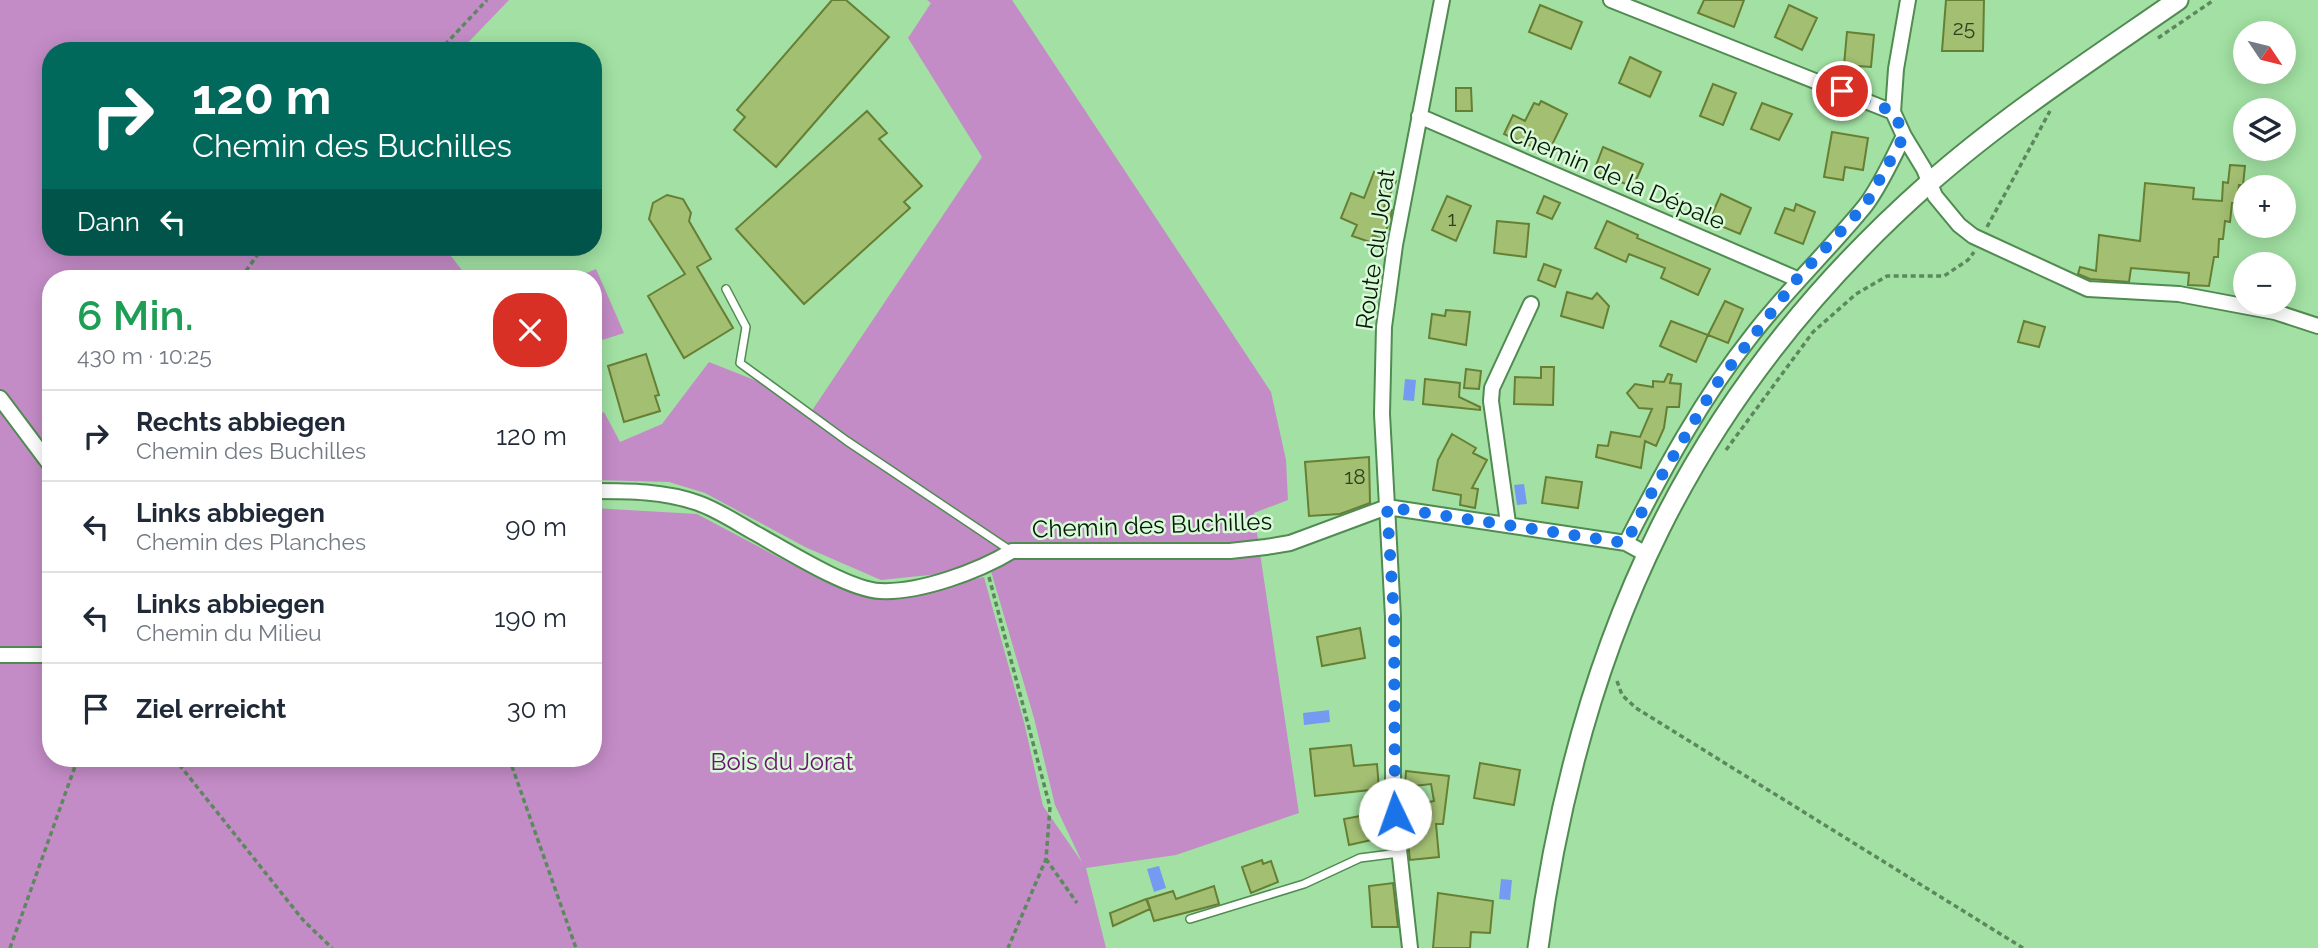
<!DOCTYPE html>
<html lang="de">
<meta charset="utf-8">
<style>
body{margin:0;font-family:Raleway,sans-serif;background:#f6f6f7;color:#1f2937;height:100vh;display:flex;flex-direction:column;font-size:26px;white-space:nowrap}
*{box-sizing:border-box;margin:0}
p{font-size:23px;color:#747a83}
.icon{flex:none;width:38px;height:38px;fill:none;stroke:currentColor;stroke-width:2;stroke-linecap:round;stroke-linejoin:round}
.map{position:relative;flex:1;overflow:hidden}
.panel{position:absolute;left:42px;top:270px;width:560px;height:497px;display:flex;flex-direction:column;background:#fff;border-radius:28px;box-shadow:0 4px 18px #0003}
.panel>*{flex:none}
.top-card{position:absolute;left:42px;top:42px;width:560px;height:214px;border-radius:28px;box-shadow:0 4px 18px #0003;background:#00695c;color:#fff;overflow:hidden}
.needle{width:46px;rotate:125deg}
.buttons{position:absolute;left:2233px;top:21px;display:grid;gap:14px}
.buttons a{display:grid;place-items:center;width:63px;height:63px;border-radius:50%;background:#fff;box-shadow:0 4px 18px #0003;font-size:35px}
.pin{position:absolute;display:grid;place-items:center;width:60px;height:60px;color:#fff;margin:-30px;border:4px solid #fff;border-radius:50%;box-shadow:0 2px 7px #0007}
.me{position:absolute;width:77px;margin:-38px;rotate:357deg;stroke-linejoin:round;filter:drop-shadow(0 0 5px #0008)}
.turn{display:flex;align-items:center;gap:24px;height:147px;padding:0 35px;font-size:32px}
.turn .icon{width:91px;height:91px;stroke-width:2.5}
.turn b{display:block;font-size:49px;line-height:60px}
.then{display:flex;align-items:center;height:66px;padding:0 35px;background:#0003;gap:14px;font-size:26px}
.round{display:grid;place-items:center;flex:none;width:74px;height:74px;border-radius:28px;background:#f6f6f7}
.overview{display:flex;align-items:center;justify-content:space-between;height:119px;padding:0 35px}
h1{font-size:42px;font-weight:600;line-height:52px;color:#1e9e55}
ul{padding:0;list-style:none}
li{display:flex;align-items:center;gap:21px;height:91px;padding:0 35px;border-top:2px solid #e0e1e3}
li div{flex:1}
li b{display:block;font-size:26px}
li em{font-style:normal}
.map>svg:first-child{display:block}
.green{fill:#c48cc7}
.water{fill:#749bf1}
.building{fill:#a3bf72;stroke:#667f34;stroke-width:2}
.lines{fill:none;stroke-linecap:round;stroke-linejoin:round}
.lane-casing{stroke:#508b52;stroke-width:10}
.street-casing{stroke:#508b52;stroke-width:18}
.secondary-casing{stroke:#508b52;stroke-width:23}
.path{stroke:#5b895d;stroke-width:3.5;stroke-dasharray:5 3.5;stroke-linecap:butt}
.lane{stroke:#fff;stroke-width:7}
.street{stroke:#fff;stroke-width:14}
.secondary{stroke:#fff;stroke-width:19}
.route{stroke:#1a73e8;stroke-width:12;stroke-dasharray:0 21.6}
.labels{text-anchor:middle;dominant-baseline:central;stroke-width:5;stroke-linejoin:round;paint-order:stroke}
.number-label{font-size:21px;fill:#2b4420}
.street-label{font-size:24px;fill:#031b05;stroke:#d9f9d9}
.park-label{font-size:24px;fill:#69136f;stroke:#d9f9d9}
</style>
<div class="map">
<svg width="2318" height="948" viewBox="0 0 2318 948">
<rect width="100%" height="100%" fill="#a2e1a3"/>
<path class="green" d="M0,0H509L460,51H51V247H444L468,278H51V758H593V508L697,514L793,565L881,600L984,577L1024,722L1043,806L1082,862L1055,805L1034,718L988,561L939,574L881,580L805,547L705,493L669,482L593,480V416L604,412L620,442L662,424L709,362L757,381L809,415L982,157L908,38L931,3L927,0H1012L1271,392L1286,460L1288,500L1254,513L1299,813L1176,855L1086,868L1106,948H0Z
M596,269L624,333L593,343V278H575Z"/>
<path class="water" d="M1405,379L1416,380L1414,401L1403,400Z
M1524,484L1527,504L1517,505L1514,485Z
M1329,710L1330,722L1304,725L1303,713Z
M1159,866L1166,888L1154,892L1147,869Z
M1501,879L1512,880L1510,900L1499,899Z"/>
<path class="building" d="M832,0H846L889,37L776,167L734,130L745,117L737,110Z
M1704,0H1744L1734,27L1698,13Z
M1946,0H1984L1983,51H1942Z
M1540,5L1582,22L1571,49L1529,32Z
M1789,5L1817,18L1802,50L1775,37Z
M1847,32L1874,35L1871,67L1844,65Z
M1630,57L1661,72L1650,97L1619,83Z
M1713,84L1736,93L1723,125L1700,116Z
M1456,88H1471L1472,111H1456Z
M1541,101L1567,114L1550,149L1535,142L1533,147L1504,134L1513,115L1525,121L1534,103L1539,105Z
M1762,103L1792,114L1779,140L1751,129Z
M867,111L887,133L879,139L922,186L904,202L910,208L804,304L736,229Z
M1832,132L1868,138L1863,170L1845,167L1843,180L1824,177Z
M1603,147L1643,164L1633,187L1594,171Z
M2230,165L2245,166L2243,185H2239L2237,203H2232L2230,222L2225,221L2223,239H2219L2218,257H2214L2209,286L2188,285L2189,273L2131,268L2129,282L2090,279L2078,274L2080,267L2096,271L2099,235L2140,241L2145,183L2194,188L2193,199L2222,201L2223,182L2228,183Z
M1374,172L1396,181L1384,207L1392,210L1390,221L1382,239L1373,235L1370,242L1352,236L1357,225L1341,218L1351,193L1364,198Z
M1721,194L1751,208L1740,234L1709,221Z
M667,195L683,199L691,213L689,221L711,259L697,267L733,328L684,358L648,296L685,274L649,219L653,203Z
M1447,196L1471,206L1456,241L1432,230Z
M1544,196L1560,203L1552,219L1537,213Z
M1796,204L1815,212L1803,244L1775,233L1785,208L1794,211Z
M1497,221L1529,224L1526,257L1494,253Z
M1607,221L1638,235L1637,238L1710,269L1698,295L1661,278L1665,268L1629,254L1626,262L1595,248Z
M1544,264L1561,270L1555,287L1538,280Z
M1567,292L1592,299L1597,293L1609,306L1603,328L1561,316Z
M1725,301L1743,309L1728,343L1708,335Z
M1446,310L1470,312L1466,345L1429,338L1432,314L1445,316Z
M1671,321L1708,335L1696,362L1660,346Z
M2024,321L2045,327L2039,347L2018,342Z
M646,354L659,395L655,396L660,411L624,422L608,366Z
M1541,367H1554L1553,405L1514,404L1515,377L1541,378Z
M1466,369L1481,371L1479,389L1464,388Z
M1668,374L1672,375L1670,383L1681,384L1679,407H1667L1664,428L1656,446L1645,441L1641,468L1596,457L1598,445L1608,446L1611,432L1640,437L1652,409L1639,408L1627,393L1635,384L1653,387V381L1664,382Z
M1425,379L1460,383L1459,397L1480,407V410L1423,404Z
M1452,434L1476,448L1473,453L1487,460L1472,488L1478,489L1475,508L1460,505L1461,495L1433,490L1438,460Z
M1369,457L1370,503L1340,514L1309,516L1305,462Z
M1546,477L1582,482L1578,508L1542,503Z
M1360,628L1365,658L1322,666L1317,637Z
M1351,745L1354,766L1377,764L1379,789L1315,796L1310,749Z
M1480,763L1520,770L1514,805L1474,798Z
M1406,771L1449,776L1443,824H1436L1439,857L1410,860L1404,807L1434,801L1431,784L1405,787Z
M1371,814L1376,839L1349,845L1344,819Z
M1262,860L1263,864L1271,861L1278,882L1251,893L1242,867Z
M1393,883L1398,927H1372L1369,886Z
M1214,886L1219,904L1154,921L1147,899L1173,891L1176,899Z
M1438,893L1493,901L1490,933L1471,932L1470,948H1433Z
M1146,899L1150,909L1113,926L1110,913Z"/>
<g class="lines">
<defs>
<path id="lane" d="M726,289L746,327L740,363L847,441L1011,551
M1190,919L1304,884L1360,858L1399,853"/>
<path id="street" d="M1611,0L1893,112
M1419,116L1797,279
M1904,136L1924,169L1935,196L1959,225L1973,236L2088,289L2179,294L2275,312L2318,326
M0,398L51,466
M593,491C629,491 664,491 698,503C718,510 737,523 755,533C784,549 849,590 880,591C920,593 979,571 1012,551H1230L1266,547L1290,543L1387,507L1626,543L1646,554
M1508,523L1491,401L1492,388L1531,304
M1626,543C1663,471 1702,398 1753,334C1788,289 1829,250 1865,206C1881,185 1892,159 1904,136L1893,112L1896,69L1908,0
M0,655H51
M1410,948L1393,795V617L1382,414L1384,327L1395,245L1442,0"/>
<path id="secondary" d="M1538,948C1579,639 1692,393 1928,184C2005,116 2093,59 2178,0"/>
</defs>
<use href="#lane" class="lane-casing"/>
<use href="#street" class="street-casing"/>
<use href="#secondary" class="secondary-casing"/>
<path class="path" d="M2158,38L2214,0
M439,51L487,0
M1987,227L2050,111
M241,278L263,247
M1726,450L1813,332L1856,294L1887,276H1944L1968,260L1974,252
M989,577L1050,807L1046,859L1008,948
M1617,681L1622,695L1636,708L2023,948
M174,758L303,920L332,948
M509,758L576,948
M1046,859L1077,903
M10,948L78,758"/>
<use href="#lane" class="lane"/>
<use href="#street" class="street"/>
<use href="#secondary" class="secondary"/>
</g>
<g class="lines">
<path class="route" d="M1395,814L1394,617L1387,507L1626,543L1652,492L1715,386L1797,279L1866,204L1904,136L1894,112L1842,91"/>
</g>
<g class="labels">
<g class="number-label">
<text x="1964" y="27">25</text>
<text x="1452" y="218">1</text>
<text x="1355" y="476">18</text>
</g>
<g class="street-label">
<text transform="translate(1617 177) rotate(23)">Chemin de la Dépale</text>
<text transform="translate(1375 249) rotate(-82)">Route du Jorat</text>
<text transform="translate(1152 525) rotate(-2)">Chemin des Buchilles</text>
</g>
<g class="park-label">
<text x="782" y="761">Bois du Jorat</text>
</g>
</g>
</svg>
<div class="buttons">
<a><svg class="needle" viewBox="-14 -14 28 28"><path d="M0-13l5 13h-10z" fill="#e53935"/><path d="M0 13l5-13h-10z" fill="#747a83"/></svg></a>
<a><svg class="icon" aria-label="layers" viewBox="0 0 24 24"><path d="M12 4l9 5-9 5-9-5zM3 14l9 5 9-5"/></svg></a>
<a>+</a>
<a>−</a>
</div>
<div class="pin" style="left:1842px;top:91px;background:#d93025"><svg class="icon" aria-label="arrive" viewBox="0 0 24 24"><path d="M6 21V4h12l-3 4 3 4H6"/></svg></div>
<svg class="me" style="left:1395px;top:814px" viewBox="-20 -20 40 40"><circle r="19" fill="#fff"/><path d="M0-13L10 11 0 6-10 11z" fill="#1a73e8"/></svg>
<div class="top-card">
<div class="turn"><svg class="icon" aria-label="right" viewBox="0 0 24 24"><path d="M7 20v-9h11M14 6l5 5-5 5"/></svg><div><b>120 m</b>Chemin des Buchilles</div></div>
<div class="then">Dann<svg class="icon" aria-label="left" viewBox="0 0 24 24"><path d="M17 20v-9H6M10 6l-5 5 5 5"/></svg></div>
</div>
<section class="panel">
<div class="overview"><div><h1>6 Min.</h1><p>430 m · 10:25</p></div><a class="round" style="background:#d93025;color:#fff"><svg class="icon" aria-label="close" viewBox="0 0 24 24"><path d="M6 6l12 12M18 6L6 18"/></svg></a></div>
<ul>
<li><svg class="icon" aria-label="right" viewBox="0 0 24 24"><path d="M7 20v-9h11M14 6l5 5-5 5"/></svg><div><b>Rechts abbiegen</b><p>Chemin des Buchilles</p></div><em>120 m</em></li>
<li><svg class="icon" aria-label="left" viewBox="0 0 24 24"><path d="M17 20v-9H6M10 6l-5 5 5 5"/></svg><div><b>Links abbiegen</b><p>Chemin des Planches</p></div><em>90 m</em></li>
<li><svg class="icon" aria-label="left" viewBox="0 0 24 24"><path d="M17 20v-9H6M10 6l-5 5 5 5"/></svg><div><b>Links abbiegen</b><p>Chemin du Milieu</p></div><em>190 m</em></li>
<li><svg class="icon" aria-label="arrive" viewBox="0 0 24 24"><path d="M6 21V4h12l-3 4 3 4H6"/></svg><div><b>Ziel erreicht</b></div><em>30 m</em></li>
</ul>
</section>
</div>
